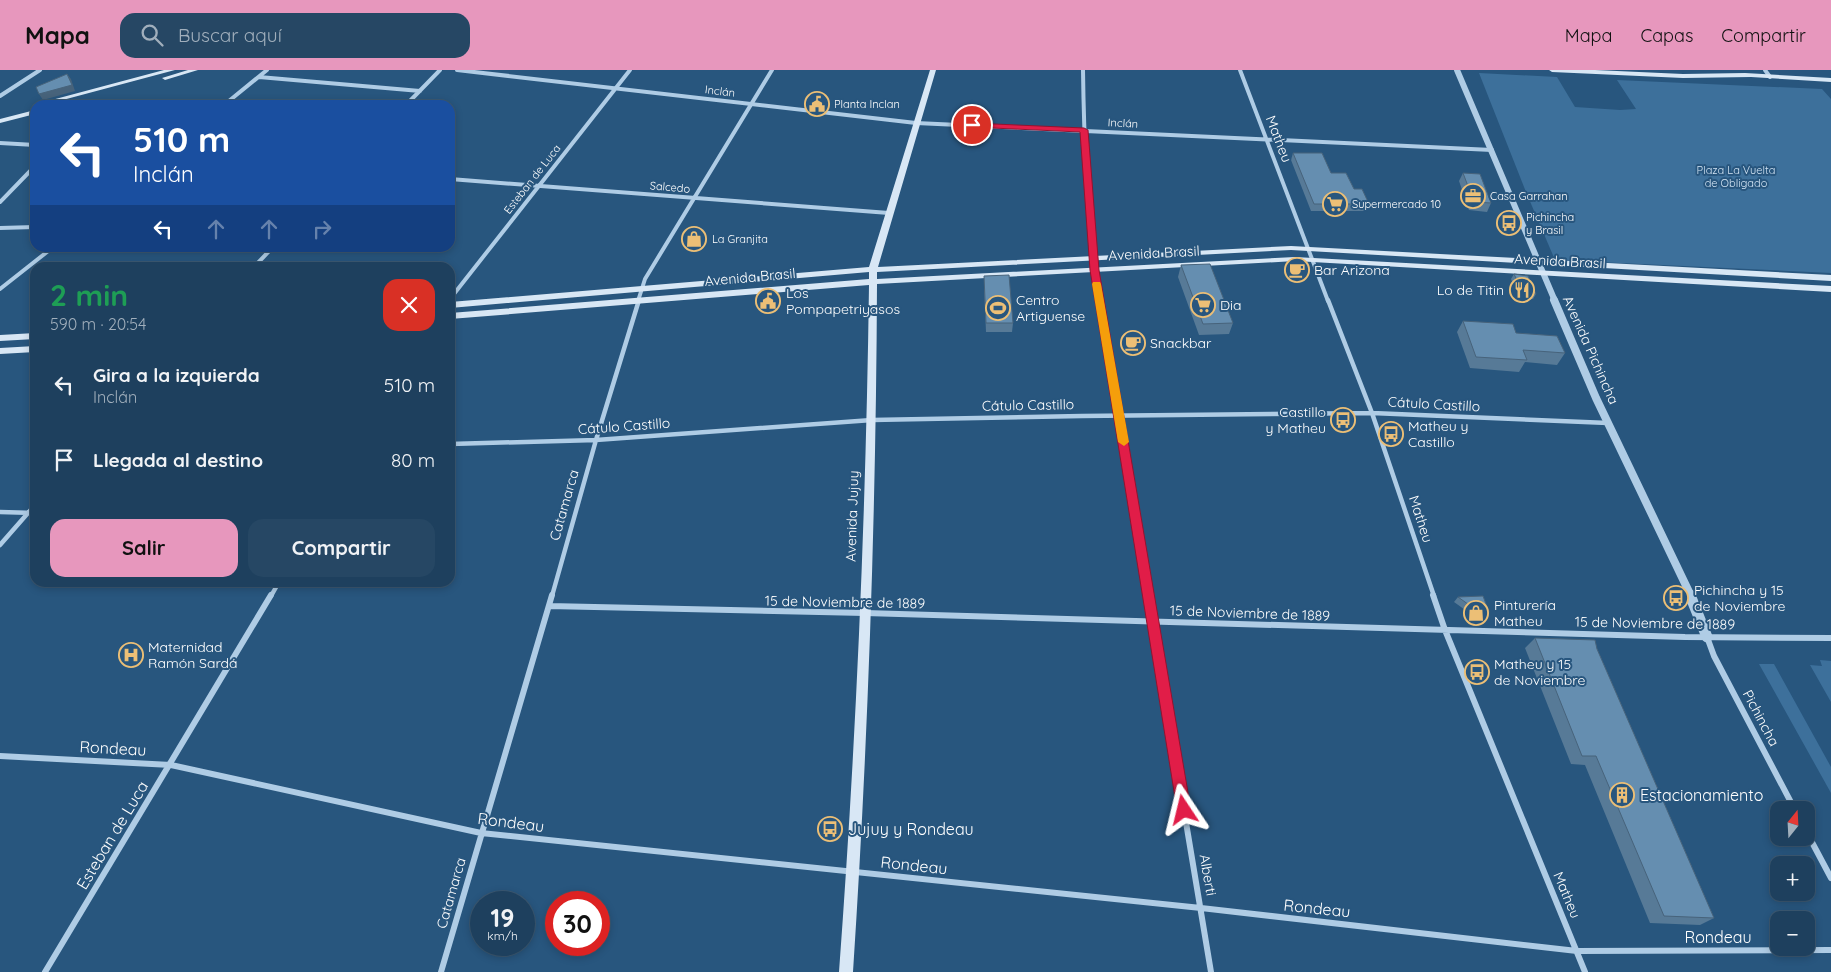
<!DOCTYPE html>
<html lang="es">
<meta charset="utf-8">
<style>
body{margin:0;font-family:Quicksand,sans-serif;background:#264764;color:#f1f3f6;height:100vh;display:flex;flex-direction:column;font-size:19px;white-space:nowrap}
*{box-sizing:border-box;margin:0}
p{font-size:16px;color:#a1afbc}
.icon{flex:none;width:28px;height:28px;fill:none;stroke:currentColor;stroke-width:2;stroke-linecap:round;stroke-linejoin:round}
.map{position:relative;flex:1;overflow:hidden}
.details{position:absolute;left:30px;top:192px;width:425px;height:325px;display:flex;flex-direction:column;background:#1e405e;border-radius:15px;box-shadow:0 2px 8px #0003,0 0 0 1px #3c5973}
.details>*{flex:none}
.hud{position:absolute;left:30px;top:30px;width:425px;height:152px;border-radius:15px;box-shadow:0 2px 8px #0003,0 0 0 1px #3c5973;background:#1a4fa0;color:#fff;overflow:hidden}
.needle{width:32px;rotate:18deg}
.controls{position:absolute;left:1770px;top:731px;display:grid;gap:10px}
.controls a{display:grid;place-items:center;width:45px;height:45px;border-radius:10px;background:#1e405e;box-shadow:0 2px 8px #0003,0 0 0 1px #3c5973;font-size:25px}
.speed{position:absolute;left:470px;top:821px;display:flex;gap:10px;font-size:25px;font-weight:700;text-align:center}
.speed>*{display:grid;place-content:center;width:65px;height:65px;border-radius:50%;background:#1e405e;box-shadow:0 2px 8px #0003,0 0 0 1px #3c5973;line-height:1}
.speed small{font-size:12px;font-weight:400}
.speed .limit{border:8px solid #d22;background:#fff;color:#111}
.pin{position:absolute;display:grid;place-items:center;width:42px;height:42px;color:#fff;margin:-21px;border:2px solid #fff;border-radius:50%;box-shadow:0 1px 5px #0007}
.me{position:absolute;width:55px;margin:-28px;rotate:350deg;stroke-linejoin:round;filter:drop-shadow(0 0 4px #0008)}
.turn{display:flex;align-items:center;gap:18px;height:105px;padding:0 20px;font-size:22px}
.turn .icon{width:65px;height:65px;stroke-width:2.5}
.turn b{display:block;font-size:35px;line-height:42px}
.lanes{display:flex;align-items:center;height:48px;padding:0 20px;background:#0003;justify-content:center;gap:25px;direction:ltr}
.lanes .off{opacity:.35}
.round{display:grid;place-items:center;flex:none;width:52px;height:52px;border-radius:15px;background:#264764}
.head{display:flex;align-items:center;justify-content:space-between;height:85px;padding:0 20px}
h1{font-size:30px;font-weight:800;line-height:38px;color:#1e9e55}
.primary-button{display:flex;gap:10px;margin-top:auto;padding:10px 20px}
.primary-button a{flex:1;height:58px;border-radius:15px;background:#e797bd;color:#111;font-size:20px;font-weight:800;line-height:58px;text-align:center}
.primary-button a+a{background:#264764;color:#f1f3f6}
ul{padding:0;list-style:none}
li{display:flex;align-items:center;gap:15px;height:75px;padding:0 20px}
li div{flex:1}
li b{display:block;font-size:19px}
li em{font-style:normal}
header{display:flex;align-items:center;gap:30px;box-sizing:border-box;height:70px;padding:0 25px;background:#e797bd;color:#111}
header strong{font-size:24px}
nav{display:flex;gap:28px;margin-inline-start:auto;font-size:18px}
.search{width:350px;height:45px;background:#264764;display:flex;align-items:center;gap:12px;box-sizing:border-box;padding:0 18px;border-radius:15px;color:#a1afbc;font-size:19px}
.map>svg:first-child{display:block}
.green{fill:#3d709b}
.lines{fill:none;stroke-linecap:round;stroke-linejoin:round}
.minor-far2{stroke:#afcce5;stroke-width:4}
.minor-far1{stroke:#afcce5;stroke-width:4.5}
.minor{stroke:#afcce5;stroke-width:6}
.tertiary-far2{stroke:#afcce5;stroke-width:6}
.tertiary-far1{stroke:#afcce5;stroke-width:8}
.tertiary{stroke:#afcce5;stroke-width:11}
.secondary{fill:#d8e7f5;fill-rule:evenodd}
.wall{fill:#577a97}
.shaded-wall{fill:#47637b}
.building{fill:#658eb0;stroke:#47637b}
.route{fill:#e11d48;stroke:#92132f}
.slow{fill:#f59e0b}
.labels{text-anchor:middle;dominant-baseline:central;stroke-width:4;stroke-linejoin:round;paint-order:stroke}
.far-street-label{font-size:11px;fill:#fff;stroke:#28567e}
.far-poi-label{font-size:11px;fill:#fff;stroke:#28567e;text-anchor:start}
.far-park-label{font-size:11px;fill:#d2e4f4;stroke:#28567e}
.street-label{font-size:14px;fill:#fff;stroke:#28567e}
.poi-label{font-size:14px;fill:#fff;stroke:#28567e;text-anchor:start}
.near-street-label{font-size:16px;fill:#fff;stroke:#28567e}
.near-poi-label{font-size:16px;fill:#fff;stroke:#28567e;text-anchor:start}
</style>
<header>
<strong>Mapa</strong>
<div class="search"><svg class="icon" aria-label="search" viewBox="0 0 24 24"><circle cx="10" cy="10" r="6"/><path d="M15 15l6 6"/></svg>Buscar aquí</div>
<nav><a>Mapa</a><a>Capas</a><a>Compartir</a></nav>
</header>
<div class="map">
<svg width="1831" height="902" viewBox="0 0 1831 902">
<rect width="100%" height="100%" fill="#28567e"/>
<path class="green" d="M1479,3L1557,7L1575,37L1620,40L1636,39L1617,10L1822,19L1831,29V203L1555,190L1526,122Z
M1820,590L1831,591V632L1810,595L1822,596Z
M1759,594H1774L1831,697V723Z"/>
<g class="lines">
<path class="minor-far2" d="M457,0L916,53L1492,80
M1083,0C1084,77 1087,155 1099,231
M1240,0L1328,231
M1765,0L1770,7
M259,7L420,21
M0,26L40,0
M224,35L267,0
M406,35L440,0
M0,73L35,75
M450,109L889,143
M0,132L35,96
M0,158L35,157
M253,198L272,178
M0,219L52,178
M450,229L630,0
M638,231L645,209L772,0"/>
<path class="minor-far1" d="M1099,230L1148,526
M1328,230L1372,343L1434,526
M450,374L596,370L872,350L1082,346L1372,343L1608,353
M0,442L35,443
M0,475L35,435
M271,526L279,512
M552,526L596,370L639,230"/>
<path class="minor" d="M1148,525L1211,902
M1433,525L1445,560L1585,902
M549,536L865,543L1685,567L1831,568
M1707,567L1714,586L1795,740
M0,686L171,695L481,763L1201,838L1577,881L1831,880
M1806,761L1831,808
M45,902L271,525
M441,902L552,525"/>
<path class="tertiary-far2" d="M1457,0L1555,231"/>
<path class="tertiary-far1" d="M1554,230L1596,328L1691,526"/>
<path class="tertiary" d="M1690,525L1707,567"/>
<path class="secondary" d="M164,0H175L44,35H35V37L33,35Z
M188,0H198L165,10L162,8Z
M930,0H936L878,197L1291,176L1831,205V211L1291,180L877,202V209L1295,187L1831,216V222L1295,191L877,214C876,443 868,673 853,902H839C856,673 866,444 869,215L450,249V243L869,209V202L450,238V232L869,197Z
M1549,0H1595L1683,4L1745,3L1831,8V12L1751,7L1683,8L1552,2Z
M35,40V44L0,53V49Z
M35,263V269L0,271V265Z
M35,276V282L0,284V278Z"/>
</g>
<path class="wall" d="M1293,83L1331,103L1354,119L1369,134L1366,141H1311L1291,90Z
M1463,103L1491,133L1487,142L1469,140L1459,111Z
M1181,195L1233,253L1229,264L1199,265L1178,207Z
M1514,204L1536,224L1533,229H1519L1511,209Z
M984,206L1013,253L1012,262H986L984,215Z
M1463,251L1516,263L1565,283L1557,295L1525,292L1519,302L1470,298L1457,262Z
M1458,527L1489,542L1485,547H1475L1454,532Z
M1535,568L1597,579L1714,848L1700,855L1650,853L1585,695L1571,694L1525,578Z"/>
<path class="shaded-wall" d="M67,4L71,9L75,21L43,30L39,24Z"/>
<path class="building" d="M67,4L72,15L39,24L36,17Z
M1293,83H1322L1331,103H1346L1354,119H1362L1369,134H1314Z
M1463,103L1480,104L1491,133L1474,132Z
M1210,194L1233,253L1203,254L1181,195Z
M1514,204L1528,206L1536,224L1523,223Z
M1009,205L1013,253H986L984,206Z
M1463,251L1513,254L1516,263L1557,266L1565,283L1523,280L1527,290L1476,287Z
M1483,526L1489,542H1479L1458,527Z
M1535,568L1595,570L1597,579L1714,848L1664,846L1596,686H1582Z"/>
<path class="route" d="M972,53L1084,58L1088,60L1099,200L1191,740L1189,745L1184,747L1179,745L1177,740L1090,200L1080,62L970,57V54Z"/>
<path class="slow" d="M1093,212H1100L1101,214L1129,372L1124,376L1118,372L1092,214Z"/>
<defs>
<symbol id="civic-ring" viewBox="-11 -11 22 22"><circle r="9.5" fill="#28567e" stroke="#ecbf76" stroke-width="1.5"/><path d="M-.6-6.5H3V-4.5H.6V-3L4-1V1h2V6H-6V1h2V-1L-.6-3ZM-1.2 2.5V6h2.4V2.5Z" fill="#ecbf76"/></symbol>
<symbol id="office-ring" viewBox="-11 -11 22 22"><circle r="9.5" fill="#28567e" stroke="#ecbf76" stroke-width="1.5"/><path d="M-6-3h4V-5.5h4V-3h4V5H-6ZM-1-4.5V-3h2v-1.5ZM-6 0V1H6V0Z" fill="#ecbf76"/></symbol>
<symbol id="supermarket-ring" viewBox="-11 -11 22 22"><circle r="9.5" fill="#28567e" stroke="#ecbf76" stroke-width="1.5"/><path d="M-6-5.5h2.5l.6 2H6L4.5 2H-2.5L-4.4-4H-6ZM-1.5 3.2a1.3 1.3 0 1 0 .1 0ZM3 3.2a1.3 1.3 0 1 0 .1 0Z" fill="#ecbf76"/></symbol>
<symbol id="bus-ring" viewBox="-11 -11 22 22"><circle r="9.5" fill="#28567e" stroke="#ecbf76" stroke-width="1.5"/><path d="M-5-6H5V4H4V6H2V4H-2V6H-4V4H-5ZM-3.5-4V0h7V-4ZM-3.5 1.2v1.5H-2V1.2ZM2 1.2v1.5H3.5V1.2Z" fill="#ecbf76"/></symbol>
<symbol id="shop-ring" viewBox="-11 -11 22 22"><circle r="9.5" fill="#28567e" stroke="#ecbf76" stroke-width="1.5"/><path d="M-5-2.5h2.3a2.7 3.5 0 0 1 5.4 0H5L5.5 6h-11ZM-1.5-2.5h3a1.5 2.3 0 0 0-3 0Z" fill="#ecbf76"/></symbol>
<symbol id="cafe-ring" viewBox="-11 -11 22 22"><circle r="9.5" fill="#28567e" stroke="#ecbf76" stroke-width="1.5"/><path d="M-5.5-4.5H6V0H3Q3 3.5 0 3.5H-2.5Q-5.5 3.5-5.5 0ZM3-3.2v2h1.7v-2ZM-6 4.5H4V6H-6Z" fill="#ecbf76"/></symbol>
<symbol id="restaurant-ring" viewBox="-11 -11 22 22"><circle r="9.5" fill="#28567e" stroke="#ecbf76" stroke-width="1.5"/><path d="M-5-6h1v4h1v-4h1v4h1v-4h1v5L-1.5 .5V6h-2V.5L-5-1ZM5-6V6H3V1.5H1.5Q1.5-4 5-6Z" fill="#ecbf76"/></symbol>
<symbol id="stadium-ring" viewBox="-11 -11 22 22"><circle r="9.5" fill="#28567e" stroke="#ecbf76" stroke-width="1.5"/><path d="M0-5a6.5 5 0 1 0 0 10a6.5 5 0 1 0 0-10ZM-3.5-1.8h7v3.6h-7Z" fill="#ecbf76"/></symbol>
<symbol id="hospital-ring" viewBox="-11 -11 22 22"><circle r="9.5" fill="#28567e" stroke="#ecbf76" stroke-width="1.5"/><path d="M-5-5h3v3.5h4V-5h3V5h-3V1.5h-4V5h-3Z" fill="#ecbf76"/></symbol>
<symbol id="building-ring" viewBox="-11 -11 22 22"><circle r="9.5" fill="#28567e" stroke="#ecbf76" stroke-width="1.5"/><path d="M-4-6H4V6H1V3H-1V6H-4ZM-2.5-4.3h1.7v1.8h-1.7ZM.8-4.3h1.7v1.8H.8ZM-2.5-1h1.7V.8h-1.7ZM.8-1h1.7V.8H.8Z" fill="#ecbf76"/></symbol>
</defs>
<g fill-rule="evenodd">
<use href="#civic-ring" x="803" y="20" width="28" height="28"/>
<use href="#office-ring" x="1459" y="112" width="28" height="28"/>
<use href="#supermarket-ring" x="1321" y="120" width="28" height="28"/>
<use href="#bus-ring" x="1495" y="139" width="28" height="28"/>
<use href="#shop-ring" x="680" y="155" width="28" height="28"/>
<use href="#cafe-ring" x="1283" y="186" width="28" height="28"/>
<use href="#restaurant-ring" x="1508" y="206" width="28" height="28"/>
<use href="#civic-ring" x="754" y="217" width="28" height="28"/>
<use href="#supermarket-ring" x="1189" y="221" width="28" height="28"/>
<use href="#stadium-ring" x="984" y="224" width="28" height="28"/>
<use href="#cafe-ring" x="1119" y="259" width="28" height="28"/>
<use href="#bus-ring" x="1329" y="336" width="28" height="28"/>
<use href="#bus-ring" x="1377" y="350" width="28" height="28"/>
<use href="#bus-ring" x="1662" y="514" width="28" height="28"/>
<use href="#shop-ring" x="1462" y="529" width="28" height="28"/>
<use href="#hospital-ring" x="117" y="571" width="28" height="28"/>
<use href="#bus-ring" x="1463" y="588" width="28" height="28"/>
<use href="#building-ring" x="1608" y="711" width="28" height="28"/>
<use href="#bus-ring" x="816" y="745" width="28" height="28"/>
</g>
<g class="labels">
<g class="far-street-label">
<text transform="translate(720 21) rotate(7)">Inclán</text>
<text transform="translate(1123 53) rotate(3)">Inclán</text>
<text transform="translate(532 109) rotate(-52)">Esteban de Luca</text>
<text transform="translate(670 117) rotate(5)">Salcedo</text>
</g>
<g class="far-poi-label">
<text x="834" y="34">Planta Inclan</text>
<text x="1490" y="126">Casa Garrahan</text>
<text x="1352" y="134">Supermercado 10</text>
<text x="1526" y="147">Pichincha<tspan x="1526" dy="13">y Brasil</tspan></text>
<text x="712" y="169">La Granjita</text>
</g>
<g class="far-park-label">
<text x="1736" y="100">Plaza La Vuelta<tspan x="1736" dy="13">de Obligado</tspan></text>
</g>
<g class="street-label">
<text transform="translate(1279 69) rotate(69)">Matheu</text>
<text transform="translate(1154 183) rotate(-3)">Avenida Brasil</text>
<text transform="translate(1560 191) rotate(3)">Avenida Brasil</text>
<text transform="translate(750 207) rotate(-5)">Avenida Brasil</text>
<text transform="translate(1591 280) rotate(66)">Avenida Pichincha</text>
<text transform="translate(1434 334) rotate(3)">Cátulo Castillo</text>
<text transform="translate(1028 335) rotate(-1)">Cátulo Castillo</text>
<text transform="translate(624 356) rotate(-4)">Cátulo Castillo</text>
<text transform="translate(564 435) rotate(-74)">Catamarca</text>
<text transform="translate(852 446) rotate(-88)">Avenida Jujuy</text>
<text transform="translate(1421 449) rotate(72)">Matheu</text>
<text transform="translate(845 532) rotate(1)">15 de Noviembre de 1889</text>
<text transform="translate(1250 543) rotate(2)">15 de Noviembre de 1889</text>
<text transform="translate(1655 553) rotate(1)">15 de Noviembre de 1889</text>
<text transform="translate(1761 648) rotate(62)">Pichincha</text>
<text transform="translate(1208 805) rotate(80)">Alberti</text>
<text transform="translate(451 823) rotate(-74)">Catamarca</text>
<text transform="translate(1567 825) rotate(67)">Matheu</text>
</g>
<g class="poi-label">
<text x="1314" y="200">Bar Arizona</text>
<text x="1504" y="220" text-anchor="end">Lo de Titin</text>
<text x="786" y="223">Los<tspan x="786" dy="16">Pompapetriyasos</tspan></text>
<text x="1016" y="230">Centro<tspan x="1016" dy="16">Artiguense</tspan></text>
<text x="1220" y="235">Dia</text>
<text x="1150" y="273">Snackbar</text>
<text x="1326" y="342" text-anchor="end">Castillo<tspan x="1326" dy="16">y Matheu</tspan></text>
<text x="1408" y="356">Matheu y<tspan x="1408" dy="16">Castillo</tspan></text>
<text x="1694" y="520">Pichincha y 15<tspan x="1694" dy="16">de Noviembre</tspan></text>
<text x="1494" y="535">Pinturería<tspan x="1494" dy="16">Matheu</tspan></text>
<text x="148" y="577">Maternidad<tspan x="148" dy="16">Ramón Sardá</tspan></text>
<text x="1494" y="594">Matheu y 15<tspan x="1494" dy="16">de Noviembre</tspan></text>
</g>
<g class="near-street-label">
<text transform="translate(113 678) rotate(3)">Rondeau</text>
<text transform="translate(511 752) rotate(7)">Rondeau</text>
<text transform="translate(112 765) rotate(-59)">Esteban de Luca</text>
<text transform="translate(914 795) rotate(6)">Rondeau</text>
<text transform="translate(1317 838) rotate(6)">Rondeau</text>
<text x="1718" y="867">Rondeau</text>
</g>
<g class="near-poi-label">
<text x="1640" y="725">Estacionamiento</text>
<text x="848" y="759">Jujuy y Rondeau</text>
</g>
</g>
</svg>
<div class="controls">
<a><svg class="needle" viewBox="-14 -14 28 28"><path d="M0-13l5 13h-10z" fill="#e53935"/><path d="M0 13l5-13h-10z" fill="#a1afbc"/></svg></a>
<a>+</a>
<a>−</a>
</div>
<div class="speed"><div>19<small>km/h</small></div><div class="limit">30</div></div>
<div class="pin" style="left:972px;top:55px;background:#d93025"><svg class="icon" aria-label="arrive" viewBox="0 0 24 24"><path d="M6 21V4h12l-3 4 3 4H6"/></svg></div>
<svg class="me" style="left:1184px;top:740px" viewBox="-20 -20 40 40"><path d="M0-17L14 15 0 8-14 15z" fill="#e11d48" stroke="#fff" stroke-width="4"/></svg>
<div class="hud">
<div class="turn"><svg class="icon" aria-label="left" viewBox="0 0 24 24"><path d="M17 20v-9H6M10 6l-5 5 5 5"/></svg><div><b>510 m</b>Inclán</div></div>
<div class="lanes"><svg class="icon" aria-label="left" viewBox="0 0 24 24"><path d="M17 20v-9H6M10 6l-5 5 5 5"/></svg><svg class="icon off" aria-label="ahead" viewBox="0 0 24 24"><path d="M12 20V5M6 11l6-6 6 6"/></svg><svg class="icon off" aria-label="ahead" viewBox="0 0 24 24"><path d="M12 20V5M6 11l6-6 6 6"/></svg><svg class="icon off" aria-label="right" viewBox="0 0 24 24"><path d="M7 20v-9h11M14 6l5 5-5 5"/></svg></div>
</div>
<section class="details">
<div class="head"><div><h1>2 min</h1><p>590 m · 20:54</p></div><a class="round" style="background:#d93025;color:#fff"><svg class="icon" aria-label="close" viewBox="0 0 24 24"><path d="M6 6l12 12M18 6L6 18"/></svg></a></div>
<ul>
<li><svg class="icon" aria-label="left" viewBox="0 0 24 24"><path d="M17 20v-9H6M10 6l-5 5 5 5"/></svg><div><b>Gira a la izquierda</b><p>Inclán</p></div><em>510 m</em></li>
<li><svg class="icon" aria-label="arrive" viewBox="0 0 24 24"><path d="M6 21V4h12l-3 4 3 4H6"/></svg><div><b>Llegada al destino</b></div><em>80 m</em></li>
</ul>
<div class="primary-button"><a>Salir</a><a>Compartir</a></div>
</section>
</div>
